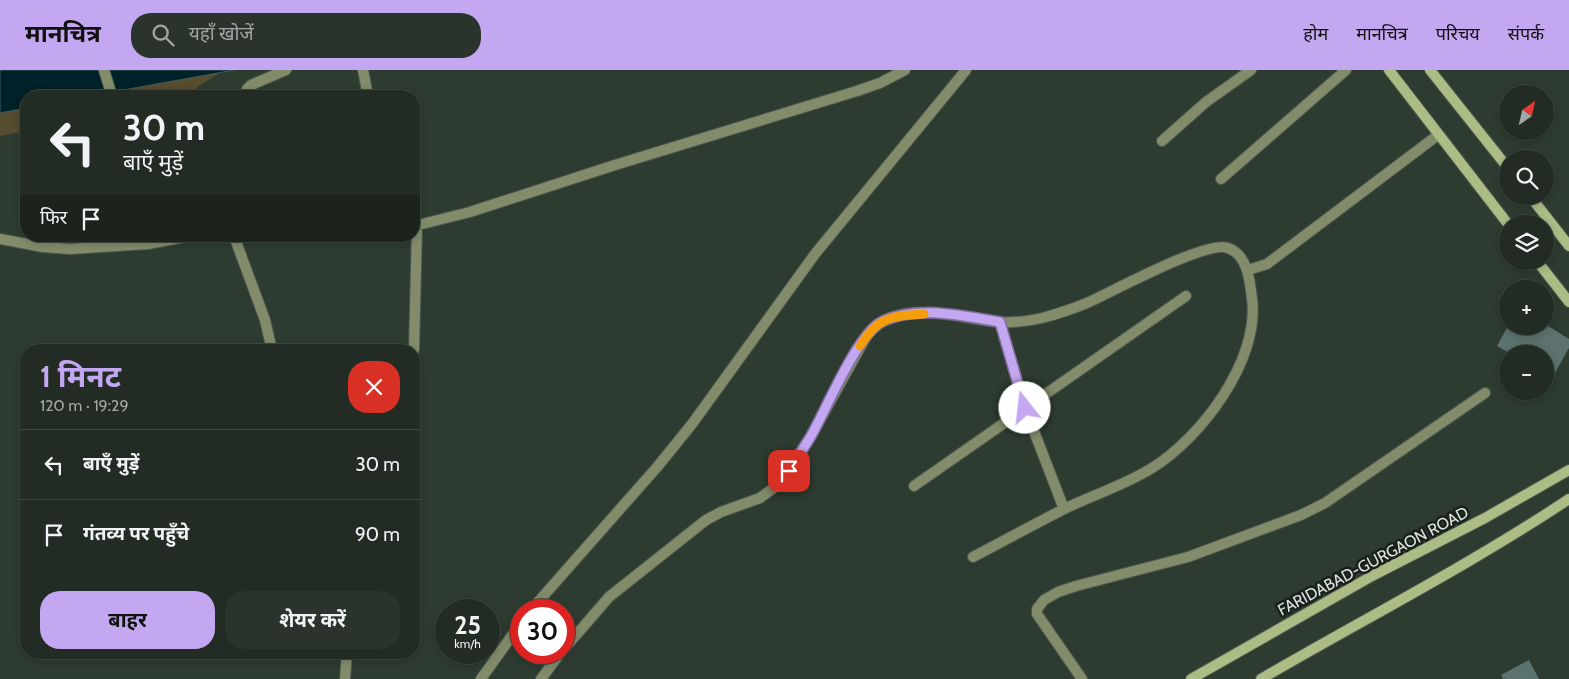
<!DOCTYPE html>
<html lang="hi">
<meta charset="utf-8">
<style>
body{margin:0;font-family:Cabin,"Noto Sans Devanagari",sans-serif;background:#2a342c;color:#f1f3f6;height:100vh;display:flex;flex-direction:column;font-size:19px;white-space:nowrap}
*{box-sizing:border-box;margin:0}
p{font-size:16px;color:#a2a7a6}
.icon{flex:none;width:28px;height:28px;fill:none;stroke:currentColor;stroke-width:2;stroke-linecap:round;stroke-linejoin:round}
.map{position:relative;flex:1;overflow:hidden}
.details{position:absolute;left:20px;top:274px;width:400px;height:315px;display:flex;flex-direction:column;background:#222c24;border-radius:20px;box-shadow:0 2px 8px #0003,0 0 0 1px #3f4841}
.details>*{flex:none}
.banner{position:absolute;left:20px;top:20px;width:400px;height:152px;border-radius:20px;box-shadow:0 2px 8px #0003,0 0 0 1px #3f4841;background:#222c24;color:#f1f3f6;overflow:hidden}
.needle{width:32px;rotate:34deg}
.tools{position:absolute;left:1499px;top:15px;display:grid;gap:10px}
.tools a{display:grid;place-items:center;width:55px;height:55px;border-radius:50%;background:#222c24;box-shadow:0 2px 8px #0003,0 0 0 1px #3f4841;font-size:25px}
.speed{position:absolute;left:435px;top:529px;display:flex;gap:10px;font-size:25px;font-weight:700;text-align:center}
.speed>*{display:grid;place-content:center;width:65px;height:65px;border-radius:50%;background:#222c24;box-shadow:0 2px 8px #0003,0 0 0 1px #3f4841;line-height:1}
.speed small{font-size:12px;font-weight:400}
.speed .limit{border:8px solid #d22;background:#fff;color:#111}
.pin{position:absolute;display:grid;place-items:center;width:42px;height:42px;color:#fff;margin:-21px;border-radius:10px;box-shadow:0 2px 8px #0006}
.me{position:absolute;width:55px;margin:-28px;rotate:344deg;stroke-linejoin:round;filter:drop-shadow(0 0 4px #0008)}
.turn{display:flex;align-items:center;gap:18px;height:105px;padding:0 20px;font-size:22px}
.turn .icon{width:65px;height:65px;stroke-width:2.5}
.turn b{display:block;font-size:35px;line-height:42px}
.then{display:flex;align-items:center;height:48px;padding:0 20px;background:#0003;gap:10px;font-size:19px}
.round{display:grid;place-items:center;flex:none;width:52px;height:52px;border-radius:20px;background:#2a342c}
.head{display:flex;align-items:center;justify-content:space-between;height:85px;padding:0 20px}
h1{font-size:30px;font-weight:700;line-height:38px;color:#c4a7f1}
.primary-button{display:flex;gap:10px;margin-top:auto;padding:10px 20px}
.primary-button a{flex:1;height:58px;border-radius:20px;background:#c4a7f1;color:#111;font-size:20px;font-weight:700;line-height:58px;text-align:center}
.primary-button a+a{background:#2a342c;color:#f1f3f6}
ul{padding:0;list-style:none}
li{display:flex;align-items:center;gap:15px;height:70px;padding:0 20px;border-top:1px solid #3f4841}
li div{flex:1}
li b{display:block;font-size:19px}
li em{font-style:normal}
header{display:flex;align-items:center;gap:30px;box-sizing:border-box;height:70px;padding:0 25px;background:#c4a7f1;color:#111}
header strong{font-size:24px}
nav{display:flex;gap:28px;margin-inline-start:auto;font-size:18px}
.search{width:350px;height:45px;background:#2a342c;display:flex;align-items:center;gap:12px;box-sizing:border-box;padding:0 18px;border-radius:20px;color:#a2a7a6;font-size:19px}
.map>svg:first-child{display:block}
.green{fill:#564d30}
.water{fill:#002127;stroke:#425c5e}
.building{fill:#5c726e}
.lines{fill:none;stroke-linecap:round;stroke-linejoin:round}
.minor-casing{stroke:#4c594f;stroke-width:12}
.secondary-casing{stroke:#4c594f;stroke-width:12}
.minor{stroke:#828c6a;stroke-width:10}
.secondary{stroke:#abbc85;stroke-width:10}
.route-casing{stroke:#7f6d9d;stroke-width:12}
.route{stroke:#c4a7f1;stroke-width:9}
.slow{stroke:#f59e0b;stroke-width:9}
.labels{text-anchor:middle;dominant-baseline:central;stroke-width:5;stroke-linejoin:round;paint-order:stroke}
.street-label{font-size:16px;fill:#dbe4dd;stroke:#1a201b}
</style>
<header>
<strong>मानचित्र</strong>
<div class="search"><svg class="icon" aria-label="search" viewBox="0 0 24 24"><circle cx="10" cy="10" r="6"/><path d="M15 15l6 6"/></svg>यहाँ खोजें</div>
<nav><a>होम</a><a>मानचित्र</a><a>परिचय</a><a>संपर्क</a></nav>
</header>
<div class="map">
<svg width="1569" height="609" viewBox="0 0 1569 609">
<rect width="100%" height="100%" fill="#2d3b30"/>
<path class="green" d="M0,0H224L184,26H26V61L0,66Z"/>
<path class="water" d="M0,0H234L90,26H26V38L0,43Z"/>
<path class="building" d="M1545,254L1569,269V278L1552,308L1545,304V284H1511L1497,276L1508,256H1545Z
M1529,590L1539,609H1503L1501,605Z"/>
<g class="lines">
<defs>
<path id="minor" d="M104,0L112,26
M363,0L368,26
M244,26L247,19L251,15L286,0
M1162,71L1206,32L1251,0
M1221,109L1346,0
M414,156L470,142L615,95L857,21L880,13L905,0
M234,166L265,250L272,280
M0,169L43,177L70,179L148,174L190,166
M1248,200L1267,194L1438,65
M1000,252L1025,338L1064,439
M414,280L417,156
M914,416L1186,226
M531,540L658,396L692,354L815,184L966,0
M564,579L609,527L706,450L721,442L760,428L779,414L811,366L867,265C900,226 958,249 1000,252C1014,253 1029,251 1042,248C1058,244 1072,239 1087,233C1112,222 1206,170 1228,178C1248,185 1250,212 1252,229C1260,290 1201,368 1152,398C1125,415 1093,425 1064,439C1033,455 1003,471 973,487
M345,609L347,582
M481,609L521,553
M541,609L561,582
M1082,609L1037,544V539L1044,530L1058,522L1076,516L1188,487L1301,445L1325,433L1485,323"/>
<path id="secondary" d="M1389,0L1508,154
M1430,0L1508,98
M1530,126L1569,176
M1537,191L1569,232
M1191,609L1372,506L1485,448L1569,400
M1261,609C1364,549 1470,495 1569,429"/>
</defs>
<use href="#minor" class="minor-casing"/>
<use href="#secondary" class="secondary-casing"/>
<use href="#minor" class="minor"/>
<use href="#secondary" class="secondary"/>
</g>
<g class="lines">
<defs>
<path id="route" d="M789,401C796,389 804,378 811,366C826,340 858,262 883,251C919,235 963,246 1000,252L1025,338"/>
</defs>
<use href="#route" class="route-casing"/>
<use href="#route" class="route"/>
<path class="slow" d="M860,276C878,247 891,246 924,244"/>
</g>
<g class="labels">
<g class="street-label">
<text transform="translate(1373 491) rotate(-28)">FARIDABAD-GURGAON ROAD</text>
</g>
</g>
</svg>
<div class="tools">
<a><svg class="needle" viewBox="-14 -14 28 28"><path d="M0-13l5 13h-10z" fill="#e53935"/><path d="M0 13l5-13h-10z" fill="#a2a7a6"/></svg></a>
<a><svg class="icon" aria-label="search" viewBox="0 0 24 24"><circle cx="10" cy="10" r="6"/><path d="M15 15l6 6"/></svg></a>
<a><svg class="icon" aria-label="layers" viewBox="0 0 24 24"><path d="M12 4l9 5-9 5-9-5zM3 14l9 5 9-5"/></svg></a>
<a>+</a>
<a>−</a>
</div>
<div class="speed"><div>25<small>km/h</small></div><div class="limit">30</div></div>
<div class="pin" style="left:789px;top:401px;background:#d93025"><svg class="icon" aria-label="arrive" viewBox="0 0 24 24"><path d="M6 21V4h12l-3 4 3 4H6"/></svg></div>
<svg class="me" style="left:1025px;top:338px" viewBox="-20 -20 40 40"><circle r="19" fill="#fff"/><path d="M0-13L10 11 0 6-10 11z" fill="#c4a7f1"/></svg>
<div class="banner">
<div class="turn"><svg class="icon" aria-label="left" viewBox="0 0 24 24"><path d="M17 20v-9H6M10 6l-5 5 5 5"/></svg><div><b>30 m</b>बाएँ मुड़ें</div></div>
<div class="then">फिर<svg class="icon" aria-label="arrive" viewBox="0 0 24 24"><path d="M6 21V4h12l-3 4 3 4H6"/></svg></div>
</div>
<section class="details">
<div class="head"><div><h1>1 मिनट</h1><p>120 m · 19:29</p></div><a class="round" style="background:#d93025;color:#fff"><svg class="icon" aria-label="close" viewBox="0 0 24 24"><path d="M6 6l12 12M18 6L6 18"/></svg></a></div>
<ul>
<li><svg class="icon" aria-label="left" viewBox="0 0 24 24"><path d="M17 20v-9H6M10 6l-5 5 5 5"/></svg><div><b>बाएँ मुड़ें</b></div><em>30 m</em></li>
<li><svg class="icon" aria-label="arrive" viewBox="0 0 24 24"><path d="M6 21V4h12l-3 4 3 4H6"/></svg><div><b>गंतव्य पर पहुँचे</b></div><em>90 m</em></li>
</ul>
<div class="primary-button"><a>बाहर</a><a>शेयर करें</a></div>
</section>
</div>
